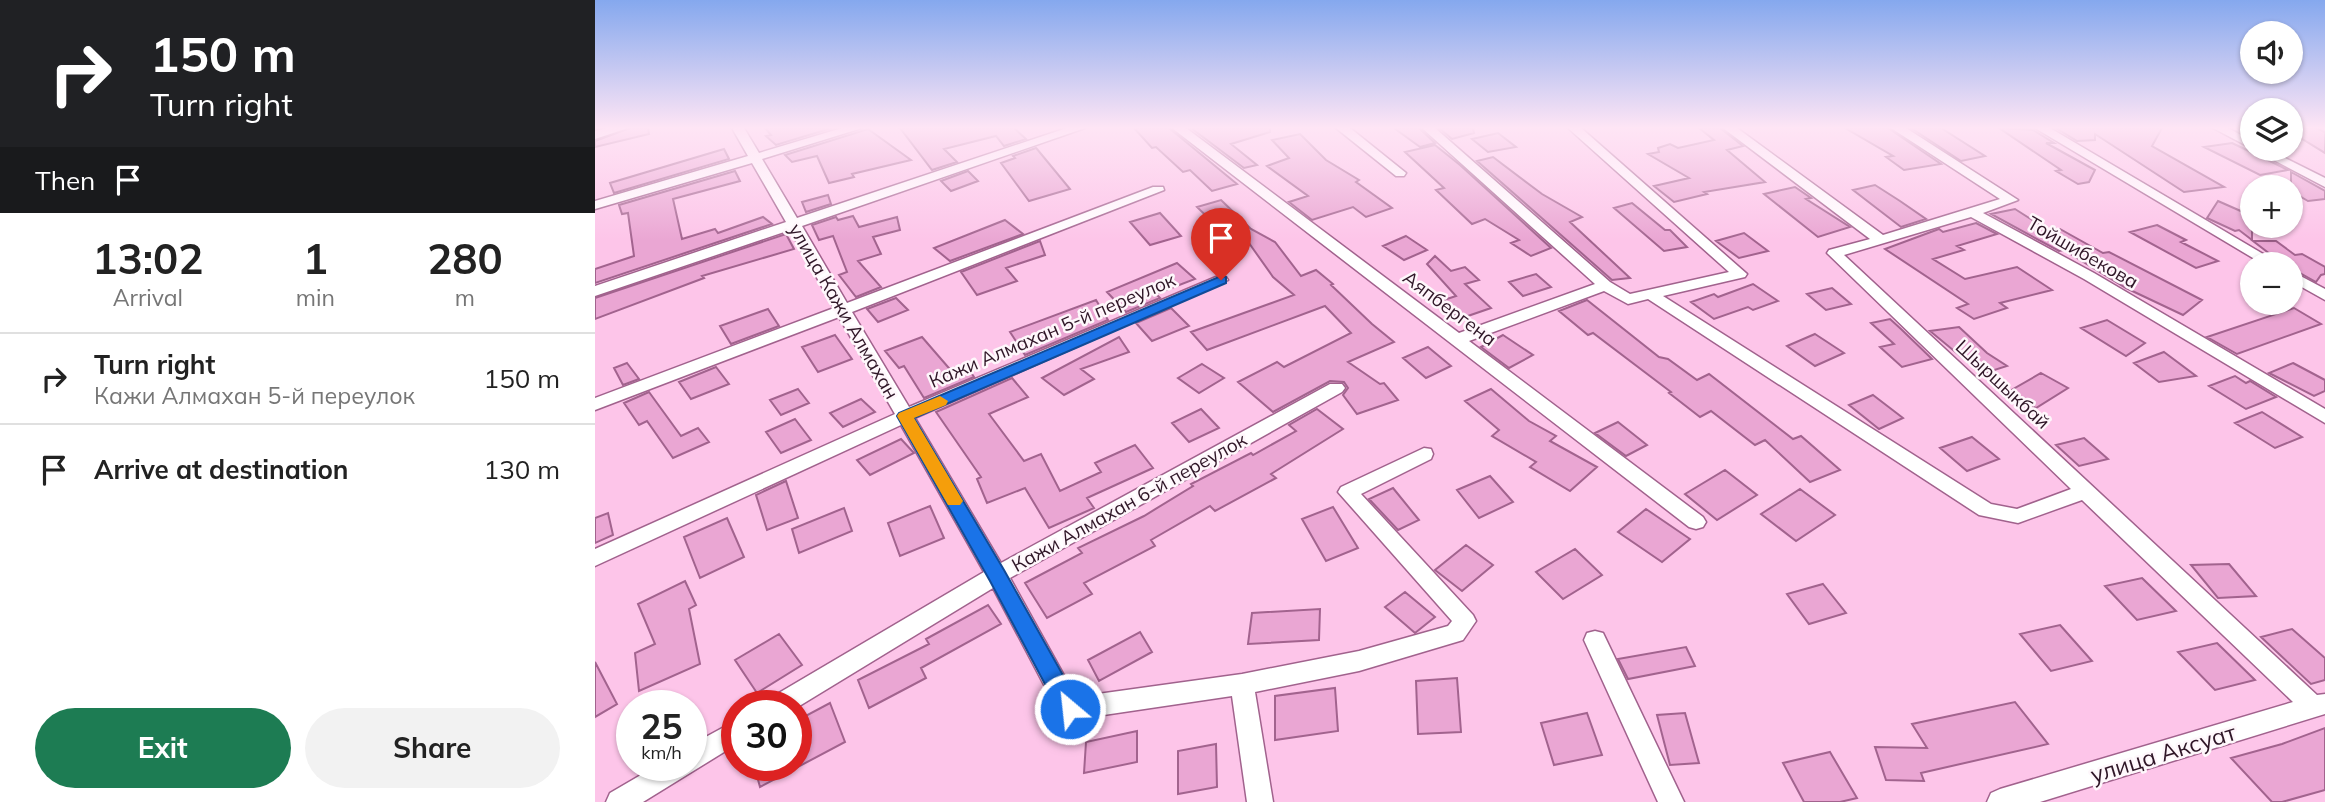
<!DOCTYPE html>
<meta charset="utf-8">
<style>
body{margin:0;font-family:Mulish,sans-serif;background:#f2f2f2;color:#222;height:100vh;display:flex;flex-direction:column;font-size:26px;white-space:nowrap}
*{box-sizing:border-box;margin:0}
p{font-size:23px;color:#767676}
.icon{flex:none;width:38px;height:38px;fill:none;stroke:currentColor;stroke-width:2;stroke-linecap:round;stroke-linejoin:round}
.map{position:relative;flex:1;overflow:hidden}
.details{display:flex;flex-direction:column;background:#fff;width:595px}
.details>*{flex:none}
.banner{background:#202124;color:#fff;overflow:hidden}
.controls{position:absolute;left:1645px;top:21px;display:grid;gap:14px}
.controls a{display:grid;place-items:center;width:63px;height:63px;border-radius:50%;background:#fff;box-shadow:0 2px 5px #0004;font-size:35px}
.speed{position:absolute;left:21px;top:690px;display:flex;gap:14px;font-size:35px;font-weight:700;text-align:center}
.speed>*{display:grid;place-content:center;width:91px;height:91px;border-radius:50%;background:#fff;box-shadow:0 2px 5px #0004;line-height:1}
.speed small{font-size:18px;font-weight:400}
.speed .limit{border:10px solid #d22;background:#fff;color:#111}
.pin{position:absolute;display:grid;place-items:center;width:60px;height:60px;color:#fff;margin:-72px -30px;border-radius:50% 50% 50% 0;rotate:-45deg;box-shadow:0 0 7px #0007}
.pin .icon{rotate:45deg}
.me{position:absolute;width:77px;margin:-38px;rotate:332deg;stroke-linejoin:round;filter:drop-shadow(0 0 5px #0008)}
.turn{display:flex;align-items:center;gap:24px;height:147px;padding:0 35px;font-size:32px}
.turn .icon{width:91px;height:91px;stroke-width:2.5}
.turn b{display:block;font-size:49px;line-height:60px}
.then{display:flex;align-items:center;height:66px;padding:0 35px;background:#0003;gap:14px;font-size:26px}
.eta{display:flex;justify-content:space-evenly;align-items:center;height:119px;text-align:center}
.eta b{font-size:42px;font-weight:700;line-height:49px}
.primary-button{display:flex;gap:14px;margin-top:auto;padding:14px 35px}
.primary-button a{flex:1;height:80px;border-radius:42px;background:#1d7c53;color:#fff;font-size:28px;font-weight:700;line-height:80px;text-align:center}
.primary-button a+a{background:#f2f2f2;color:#222}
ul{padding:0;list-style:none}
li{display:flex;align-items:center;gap:21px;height:91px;padding:0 35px;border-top:2px solid #e0e0e0}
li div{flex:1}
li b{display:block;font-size:26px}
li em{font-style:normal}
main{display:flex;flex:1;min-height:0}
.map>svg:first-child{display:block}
.building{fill:#eaa6d3;stroke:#a2638e;stroke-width:2}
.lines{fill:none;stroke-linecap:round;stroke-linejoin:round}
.minor-casing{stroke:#a1628d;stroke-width:3}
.minor{fill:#fff;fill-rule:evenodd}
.route{fill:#1a73e8;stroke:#114b97;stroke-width:2}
.slow{fill:#f59e0b}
.labels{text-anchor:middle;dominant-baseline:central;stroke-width:5;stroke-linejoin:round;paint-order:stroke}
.street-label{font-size:19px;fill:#2f1627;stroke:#fef7fb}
.near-street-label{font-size:23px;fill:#2f1627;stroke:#fef7fb}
</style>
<main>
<section class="details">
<div class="banner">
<div class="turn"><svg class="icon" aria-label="right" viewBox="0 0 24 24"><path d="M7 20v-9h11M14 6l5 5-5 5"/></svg><div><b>150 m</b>Turn right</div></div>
<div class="then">Then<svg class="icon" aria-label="arrive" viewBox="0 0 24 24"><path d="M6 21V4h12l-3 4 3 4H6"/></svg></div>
</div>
<div class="eta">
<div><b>13:02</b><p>Arrival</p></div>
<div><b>1</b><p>min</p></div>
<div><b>280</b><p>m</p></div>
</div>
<ul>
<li><svg class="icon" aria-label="right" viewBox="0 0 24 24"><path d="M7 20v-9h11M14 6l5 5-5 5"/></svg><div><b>Turn right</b><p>Кажи Алмахан 5-й переулок</p></div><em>150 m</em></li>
<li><svg class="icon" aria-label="arrive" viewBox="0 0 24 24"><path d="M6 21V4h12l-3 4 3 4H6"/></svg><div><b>Arrive at destination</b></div><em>130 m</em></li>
</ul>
<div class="primary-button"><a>Exit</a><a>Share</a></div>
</section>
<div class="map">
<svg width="1730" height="802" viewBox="0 0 1730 802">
<rect width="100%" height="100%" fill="#fdc5e9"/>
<path class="building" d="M35,128H53L54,134L0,147V141Z
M170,128H237L181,145L171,136L176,135Z
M305,128H419L431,139L409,146L401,136L349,149L362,162L337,170Z
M539,128H574L642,184L617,191L595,170L588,172L561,147L557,148Z
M596,128H675V132L636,144L662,165L649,168Z
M799,128H824L840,143L825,147Z
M844,128H878L879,133L857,139Z
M1104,128H1125L1148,146L1132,150L1170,182L1109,192L1112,194L1079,202L1059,186L1094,178L1053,154L1064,152L1063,148L1075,144L1083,148L1119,140Z
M1250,128H1293L1346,164L1309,170L1291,157L1298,156Z
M1316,128H1346L1390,156L1366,161Z
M1404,128L1438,130L1459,143H1451L1500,170L1494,182L1483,184L1461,171L1466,170Z
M1461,128H1567L1557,146L1629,187L1589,192L1500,134V140L1482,141Z
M1696,128H1721L1730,132V153L1696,132Z
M273,129L316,160L257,174L259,177L234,183L222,156L197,162L190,155Z
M903,133L921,147L893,152L877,139Z
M705,134L731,160L764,180L761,182L797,208L771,217L758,207L717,220L694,202L713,196L672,166L694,158L677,140Z
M1637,143L1685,166L1693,170L1665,175L1609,147Z
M840,145L865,165L956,248L936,256L916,243L924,240L890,219L877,224L841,190L849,188L810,152Z
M441,148L442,149L475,189L434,201L406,163L420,158L418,156Z
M129,149L134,159L19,193L15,183Z
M898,157L947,194L987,217L975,222L1035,278L1017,280L882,161Z
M140,171L145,181L78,199L87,239L120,229L123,233L168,217L177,224L0,283V269L39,256L33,213L27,214L24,205Z
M373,171L383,181L356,191L346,181Z
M1696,172L1730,191V199L1713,201L1696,191Z
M1280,185L1305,201L1331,219L1306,227L1258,190Z
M1200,187L1216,198L1211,199L1255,227L1223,237L1169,194Z
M233,195L236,204L211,212L207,202Z
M626,200L656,229L680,242L706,276L721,270L738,284L736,285L777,324L799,342L753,362L785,384L789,383L803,400L762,414L748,395L753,388L749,382L735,381L678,412L643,382L682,362L689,367L756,333L730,306L612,350L596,332L699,295L678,277L649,236L639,241L632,236L602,207Z
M1623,201L1657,216V240L1644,230L1640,231L1612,218Z
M1037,203L1070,230H1075L1092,247L1069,251L1019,208Z
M1420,209L1456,232L1465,229L1508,253L1514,252L1607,300L1588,315L1531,288L1469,250L1464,251L1396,214Z
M565,213L586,236L555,245L535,222Z
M258,216L264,227L302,217L305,230L278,237L286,254L263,261L286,287L261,297L244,275L252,272L238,236L224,240L217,225L241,217L243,220Z
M410,220L428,234L355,261L339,248Z
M1381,223L1402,234L1362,246L1369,250L1338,259L1370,279L1422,267L1457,290L1405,303L1412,308L1379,319L1362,308L1373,304L1290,249L1344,229L1348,232Z
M1562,225L1591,240L1586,242L1623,261L1601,268L1535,232Z
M1149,233L1173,251L1144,258L1121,241Z
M191,234L199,249L107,276L109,278L0,319V298Z
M811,236L832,250L809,260L788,246Z
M445,241L450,255L411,268L422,281L382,295L366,272Z
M1658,241H1681L1700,255L1707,254L1730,267V274L1726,275L1721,282L1696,268V264H1688Z
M840,256L856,271L870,267L884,280L870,284L896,308L864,319L846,301L861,296L832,264Z
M582,263L600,279L561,294L565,298L531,312L512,292Z
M941,274L956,287L928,296L914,282Z
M1158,284L1183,301L1158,310L1153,307L1119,319L1096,302L1119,294L1123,297Z
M1237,288L1256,304L1231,310L1212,294Z
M301,298L313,310L283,322L272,309Z
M501,300L513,320L430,355L415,332Z
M992,300L1064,357L1073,359L1102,380L1114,374L1198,439L1206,436L1245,470L1215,482L1170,440L1160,445L1116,411L1105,417L1074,393L1076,392L998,333L993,335L964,311Z
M576,308L594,326L557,341L541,323Z
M1699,308L1726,324L1642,354L1612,337Z
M173,309L184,326L136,344L125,326Z
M1295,319L1306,329L1337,359L1307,367L1285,347L1299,344L1276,323Z
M1512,320L1550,343L1531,356L1486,328Z
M1364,327L1392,353L1412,366L1387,374L1335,331Z
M1220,334L1249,353L1220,366L1192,346Z
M240,335L257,359L223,372L207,347Z
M908,335L938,355L914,368L886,347Z
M327,337L359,374L373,368L379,377L329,398L309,366L304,368L290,351Z
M524,337L534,352L486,369L499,379L469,395L447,378Z
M833,347L856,366L831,378L808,358Z
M1569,352L1601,376L1564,382L1539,363Z
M32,363L44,379L28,385L19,368Z
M1698,363L1730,380V391L1719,396L1674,373Z
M607,364L629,378L604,393L583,378Z
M121,367L134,384L96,399L84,382Z
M1446,373L1473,388L1441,408L1413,392Z
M1640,376L1651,383L1655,381L1681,397L1651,409L1614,386Z
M417,378L433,397L394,414L429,461L446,454L465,491L506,472L500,463L540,445L558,468L492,498L499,508L454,528L430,488L392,503L382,479L386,477L341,412Z
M203,389L214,403L186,415L175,400Z
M896,389L934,421L961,436L955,441L1002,467L975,491L935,467L941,462L897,436L904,430L870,401Z
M54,392L86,436L103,428L114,442L78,458L52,421L44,425L29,403Z
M1278,395L1308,418L1284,429L1254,405Z
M266,399L280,412L248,427L235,413Z
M606,409L624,428L594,442L577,423Z
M722,409L748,429L676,474L681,478L620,511L615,506L556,540L560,546L489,583L497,594L452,618L430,583L487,553L483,548L549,516L598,486L596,484L656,453L658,455L701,431L694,425Z
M1667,412L1707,437L1680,448L1640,423Z
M200,419L216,440L186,453L171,432Z
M1023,422L1052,445L1031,456L1000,433Z
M1377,437L1404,459L1372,471L1345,448Z
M1489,438L1513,459L1484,466L1461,445Z
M306,439L319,453L275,475L262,460Z
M1130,470L1162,495L1122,520L1090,494Z
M895,476L918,502L884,518L862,490Z
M191,481L203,518L172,530L161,495Z
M798,488L824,520L803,530L774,499Z
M1205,489L1240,515L1201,541L1166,514Z
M335,506L349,538L305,556L293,523Z
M738,507L763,548L731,561L707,519Z
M249,508L257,531L204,553L197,529Z
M1051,509L1095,539L1067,562L1023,532Z
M13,513L18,535L0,543V518Z
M132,518L149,557L105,578L89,537Z
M871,545L898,565L867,591L840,570Z
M980,549L1007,575L968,599L941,572Z
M1634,564L1661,596L1623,598L1596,565Z
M1547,578L1581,611L1542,620L1510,586Z
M90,581L101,605L94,609L105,664L44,691L40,653L60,644L43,604Z
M1228,584L1251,613L1214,624L1192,594Z
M810,592L840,617L820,633L790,607Z
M393,605L406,624L326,668L331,678L274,708L263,680L334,644L331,639Z
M725,609L724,640L653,644L657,613Z
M1465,625L1497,661L1456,671L1425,634Z
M1697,629L1730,658V680L1716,684L1666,637Z
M545,632L557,652L504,681L493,660Z
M184,634L207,665L162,693L140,660Z
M1622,643L1660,680L1620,690L1583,652Z
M1091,647L1100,666L1033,679L1023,659Z
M0,662L22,704L0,717Z
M862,678L866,732L823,734L821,681Z
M740,688L743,731L680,740V696Z
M1420,702L1453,744L1326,773L1329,781L1291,780L1280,747L1332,748L1317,724Z
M235,703L250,742L165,787L159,765H201V721Z
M992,713L1007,755L959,765L946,723Z
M1090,713L1104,763L1075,765L1062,715Z
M1730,728V790L1687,802H1677L1636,758L1687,744Z
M542,731V762L489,773L491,742Z
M621,744L622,787L583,794V751Z
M1235,752L1262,798L1245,802H1209L1188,763Z"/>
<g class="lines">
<defs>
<path id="minor" d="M12,128H33L0,139V131Z
M137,128H149L164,153L247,128H267L167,159L202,218L472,128H490L207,226L252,303L558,187H568L569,190L257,312L314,407L621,277H631L633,280L320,418L406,563L735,384H747L750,388L747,392L415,578L481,697L647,674L764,651L853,626L857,621L743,492L746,487L829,448L836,449L838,454L836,459L766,494L878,615L881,621L868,640L764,671L660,692L678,802H652L637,696L475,720L466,717L398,588L201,708V705H174L177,697L389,572L306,425L0,566V549L300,414L244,317L0,410V398L239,308L195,230L0,296V286L191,222L157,163L0,209V201L153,156Z
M577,128H591L864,333L1000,284L827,128H840L1015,282L1035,294L1134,272L973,128H986L1152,274L1150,277L1068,296L1396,504L1422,509L1476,489L1232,253L1234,250L1275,239L1128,128H1142L1288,235L1405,199L1296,128H1311L1423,200L1388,213L1499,273L1730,409V423L1489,279L1376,217L1249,255L1722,695L1730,694V714L1445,802H1392L1396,793L1405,789L1698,702L1487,500L1423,523L1384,515L1053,299L1033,304L1009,291L874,341L1108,517L1111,522L1108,527L1101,529L1094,527Z
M741,128H755L811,173L809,176H801Z
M1440,128H1455L1685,264H1668Z
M1618,128H1633L1657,141V149H1672L1730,178V187Z
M1696,271L1730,289V300L1696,281Z
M1000,631L1008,633L1089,802H1063L989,640L992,633Z
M142,720V744L48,802H11L15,793L63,765H96V745Z"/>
</defs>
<use href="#minor" class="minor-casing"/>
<use href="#minor" class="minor"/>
</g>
<linearGradient id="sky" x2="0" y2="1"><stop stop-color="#85a8ee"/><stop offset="0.53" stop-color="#fee5f5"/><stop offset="1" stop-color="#fee5f5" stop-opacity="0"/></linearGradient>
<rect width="1730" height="241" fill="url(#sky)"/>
<path class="route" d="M626,276L631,277V283L319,418L409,570L483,702L486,709L483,716L475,719L467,716L395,581L302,416L304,413Z"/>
<path class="slow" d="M345,396L353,401L351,405L319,418L368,501L365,505H353L302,416L304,413Z"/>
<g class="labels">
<g class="street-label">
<text transform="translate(1488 252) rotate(30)">Тойшибекова</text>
<text transform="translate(855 308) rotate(37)">Аяпбергена</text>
<text transform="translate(249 311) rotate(60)">улица Кажи Алмахан</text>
<text transform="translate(457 330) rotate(-23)">Кажи Алмахан 5-й переулок</text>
<text transform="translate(1408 384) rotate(43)">Шыршыкбай</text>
<text transform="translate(534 502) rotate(-29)">Кажи Алмахан 6-й переулок</text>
</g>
<g class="near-street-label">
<text transform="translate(1568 753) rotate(-17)">улица Аксуат</text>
</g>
</g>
</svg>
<div class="controls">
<a><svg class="icon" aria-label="sound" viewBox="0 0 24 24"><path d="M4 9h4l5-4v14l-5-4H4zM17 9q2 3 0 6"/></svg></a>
<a><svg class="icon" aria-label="layers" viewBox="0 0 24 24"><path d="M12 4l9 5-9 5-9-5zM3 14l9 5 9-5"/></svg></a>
<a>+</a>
<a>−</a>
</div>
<div class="speed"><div>25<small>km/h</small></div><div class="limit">30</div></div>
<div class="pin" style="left:626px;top:280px;background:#d93025"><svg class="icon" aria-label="arrive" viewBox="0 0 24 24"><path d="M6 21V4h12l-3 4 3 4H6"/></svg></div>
<svg class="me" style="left:475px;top:709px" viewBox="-20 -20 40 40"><circle r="17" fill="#1a73e8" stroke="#fff" stroke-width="3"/><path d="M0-11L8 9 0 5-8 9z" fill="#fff"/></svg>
</div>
</main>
